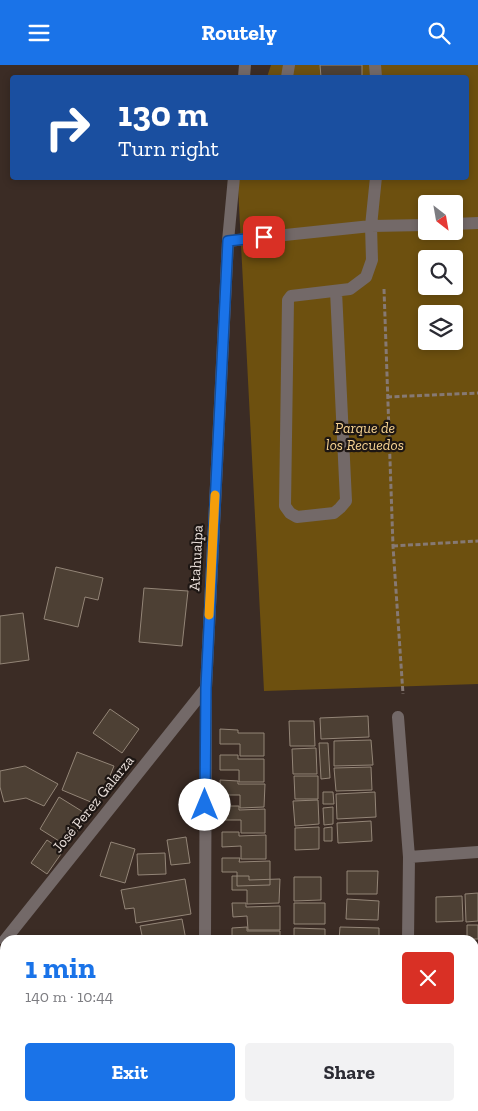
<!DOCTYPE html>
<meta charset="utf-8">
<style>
body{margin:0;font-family:"Zilla Slab",serif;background:#f2f2f3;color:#2b2b33;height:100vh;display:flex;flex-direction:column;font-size:19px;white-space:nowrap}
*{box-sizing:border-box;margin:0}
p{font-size:16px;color:#7c7c81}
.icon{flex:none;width:28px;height:28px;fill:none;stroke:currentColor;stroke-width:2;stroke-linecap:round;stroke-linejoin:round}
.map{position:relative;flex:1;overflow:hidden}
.side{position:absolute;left:0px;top:870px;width:479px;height:176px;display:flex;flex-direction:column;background:#fff;border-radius:15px 15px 0 0;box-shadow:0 2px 8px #0003}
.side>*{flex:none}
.guide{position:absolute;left:10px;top:10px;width:459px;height:105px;border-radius:5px;box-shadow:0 2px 8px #0003;background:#1a4fa0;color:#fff;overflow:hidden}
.needle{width:32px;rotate:149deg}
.buttons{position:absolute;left:418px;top:130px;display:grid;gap:10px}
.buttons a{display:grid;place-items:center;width:45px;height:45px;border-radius:5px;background:#fff;box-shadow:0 2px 8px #0003;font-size:25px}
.pin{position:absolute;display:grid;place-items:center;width:42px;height:42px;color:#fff;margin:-21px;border-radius:10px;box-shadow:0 2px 8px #0006}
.me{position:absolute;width:55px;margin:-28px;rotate:0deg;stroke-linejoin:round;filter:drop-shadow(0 0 4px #0008)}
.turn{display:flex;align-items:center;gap:18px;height:105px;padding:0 25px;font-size:22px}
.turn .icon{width:65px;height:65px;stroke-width:2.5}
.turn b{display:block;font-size:35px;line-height:42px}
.round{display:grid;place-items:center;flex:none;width:52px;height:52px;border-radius:5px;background:#f2f2f3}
.head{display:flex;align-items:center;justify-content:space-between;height:85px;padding:0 25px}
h1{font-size:30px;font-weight:800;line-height:38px;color:#1a73e8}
.button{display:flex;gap:10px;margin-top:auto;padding:10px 25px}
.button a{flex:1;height:58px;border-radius:5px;background:#1a73e8;color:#fff;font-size:20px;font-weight:800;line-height:58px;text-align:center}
.button a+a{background:#f2f2f3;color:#2b2b33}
header{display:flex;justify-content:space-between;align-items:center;height:65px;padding:0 25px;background:#1a73e8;color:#fff;font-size:22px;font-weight:800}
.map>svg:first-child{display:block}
.green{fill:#6d500f;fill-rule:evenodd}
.building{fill:#4d4034;stroke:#938577}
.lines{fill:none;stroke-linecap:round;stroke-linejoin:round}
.path{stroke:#867973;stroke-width:3;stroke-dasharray:5 2.5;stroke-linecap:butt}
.minor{stroke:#736968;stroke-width:12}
.route-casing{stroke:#114b97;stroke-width:12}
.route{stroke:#1a73e8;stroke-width:9}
.slow{stroke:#f59e0b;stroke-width:9}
.labels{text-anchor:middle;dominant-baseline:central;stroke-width:4.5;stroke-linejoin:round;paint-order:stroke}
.park-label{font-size:15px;font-style:italic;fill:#f7d392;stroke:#1d1613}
.street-label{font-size:15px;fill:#ede3de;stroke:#1d1613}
</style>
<header><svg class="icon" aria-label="menu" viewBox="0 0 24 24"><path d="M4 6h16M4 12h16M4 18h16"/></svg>Routely<svg class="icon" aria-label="search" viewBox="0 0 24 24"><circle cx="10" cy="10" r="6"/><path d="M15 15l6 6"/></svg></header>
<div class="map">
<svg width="478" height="1046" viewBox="0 0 478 1046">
<rect width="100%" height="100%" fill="#3b2c25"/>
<path class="green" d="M271,0H478V619L264,626L238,121L240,112H466V12H267ZM426,139H454V166H426ZM426,194H454V221H426ZM426,249H454V276H426Z"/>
<path class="building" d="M320,0H362V12H321Z
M56,502L103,513L98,535L85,532L78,562L44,554Z
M144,523L188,526L182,581L139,577Z
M23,548L29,595L0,599V551Z
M110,644L139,664L122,688L93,668Z
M368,651L369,672L321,674L320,653Z
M289,656H314L315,681H290Z
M220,664L238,665V668H264V691H240V679H220Z
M371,675L373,700L334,701V676Z
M319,678H328L330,713L321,714Z
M316,683L317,709H293L292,684Z
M77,687L114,701L98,740L62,725Z
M220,690H238V694H264V717H239V705H220Z
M25,701L58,719L44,741L26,733L4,737L0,722V706Z
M371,702L372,725L336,726L334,703Z
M294,711H318V734H295Z
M220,715L238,716V719H265L264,742L240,743V730H221Z
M323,727H333L334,739H323Z
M375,727L376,752L337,754L336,729Z
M59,732L88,750L67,781L40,764Z
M318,735L319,759L295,761L293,736Z
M221,741H239V745L265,744V768H241V755H221Z
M333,742V759L324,760L323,743Z
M371,756L372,776L338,778L337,758Z
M319,762V784L295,785V763Z
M332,762V776H324V763Z
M222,767H239V771L266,770V794H241V781L222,782Z
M186,772L190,798L171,800L167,775Z
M47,775L63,786L47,809L31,798Z
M111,777L135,784L125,818L100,811Z
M165,788L166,809L138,810L137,789Z
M222,793H240L239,797L270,796V820L237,821V807H222Z
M347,806H378L377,829H347Z
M232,811H249V815L280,814L279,838L247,839V825H232Z
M294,812H321V835L294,836Z
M185,814L191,849L136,858L134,843L125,844L121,825Z
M478,828V856L466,857L465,829Z
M462,831L463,856L436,857V832Z
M347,834L379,836L378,855L346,854Z
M232,838H246V842L280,841V865H248L247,851L233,852Z
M294,838H325V859H294Z
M182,854L186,875H143L140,861Z
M467,860H478V874H467Z
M247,862V866H280V875H232V863Z
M340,862L379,863V875H339Z
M294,863L325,864V875H294Z
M474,884H478V929H474Z
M0,996H5V1016L0,1017Z
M33,1041H71V1046H33Z
M352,1041H428L429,1046H352Z
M437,1041H464V1043H467V1046H438Z"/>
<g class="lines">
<path class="path" d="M384,224L393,481L403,629
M387,332L478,328
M393,481L478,476"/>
<path class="minor" d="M375,0L376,12
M244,12L245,0
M287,12L289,0
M454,159L478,158
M228,176L371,161L426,160
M336,226L346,436L340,443L334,448L297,452L290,448L285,441L288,235L291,231L350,224L366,212L372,195L371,161L376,112
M398,652L409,792L408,875
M409,792L478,787
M5,875L206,623
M205,875L206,623L228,176L234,112
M474,954L478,953
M208,1041L209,1046"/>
</g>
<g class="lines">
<defs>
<path id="route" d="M205,740L206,623L228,176L264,172"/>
</defs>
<use href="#route" class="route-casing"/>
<use href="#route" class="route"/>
<path class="slow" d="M209,550L215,430"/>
</g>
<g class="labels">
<g class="park-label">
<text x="365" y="363">Parque de<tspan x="365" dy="17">los Recuedos</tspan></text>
</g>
<g class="street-label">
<text transform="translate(196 493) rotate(-87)">Atahualpa</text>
<text transform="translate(93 739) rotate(-51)">José Perez Galarza</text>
</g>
</g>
</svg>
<div class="buttons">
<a><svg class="needle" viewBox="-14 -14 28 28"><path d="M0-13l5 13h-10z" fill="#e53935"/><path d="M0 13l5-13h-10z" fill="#7c7c81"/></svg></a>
<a><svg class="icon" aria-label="search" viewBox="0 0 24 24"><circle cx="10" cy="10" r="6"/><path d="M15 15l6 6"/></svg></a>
<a><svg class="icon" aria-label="layers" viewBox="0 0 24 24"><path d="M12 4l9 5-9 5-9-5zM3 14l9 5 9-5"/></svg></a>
</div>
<div class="pin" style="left:264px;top:172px;background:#d93025"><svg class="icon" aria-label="arrive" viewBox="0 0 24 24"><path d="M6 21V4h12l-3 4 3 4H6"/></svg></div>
<svg class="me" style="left:205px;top:740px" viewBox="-20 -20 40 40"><circle r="19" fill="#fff"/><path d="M0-13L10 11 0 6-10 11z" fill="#1a73e8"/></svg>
<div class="guide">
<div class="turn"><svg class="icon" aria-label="right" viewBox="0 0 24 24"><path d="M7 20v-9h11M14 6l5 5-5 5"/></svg><div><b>130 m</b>Turn right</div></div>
</div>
<section class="side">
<div class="head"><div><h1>1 min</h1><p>140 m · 10:44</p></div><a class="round" style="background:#d93025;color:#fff"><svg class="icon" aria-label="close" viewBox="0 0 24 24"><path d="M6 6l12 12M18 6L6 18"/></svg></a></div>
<div class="button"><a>Exit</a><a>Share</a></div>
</section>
</div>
